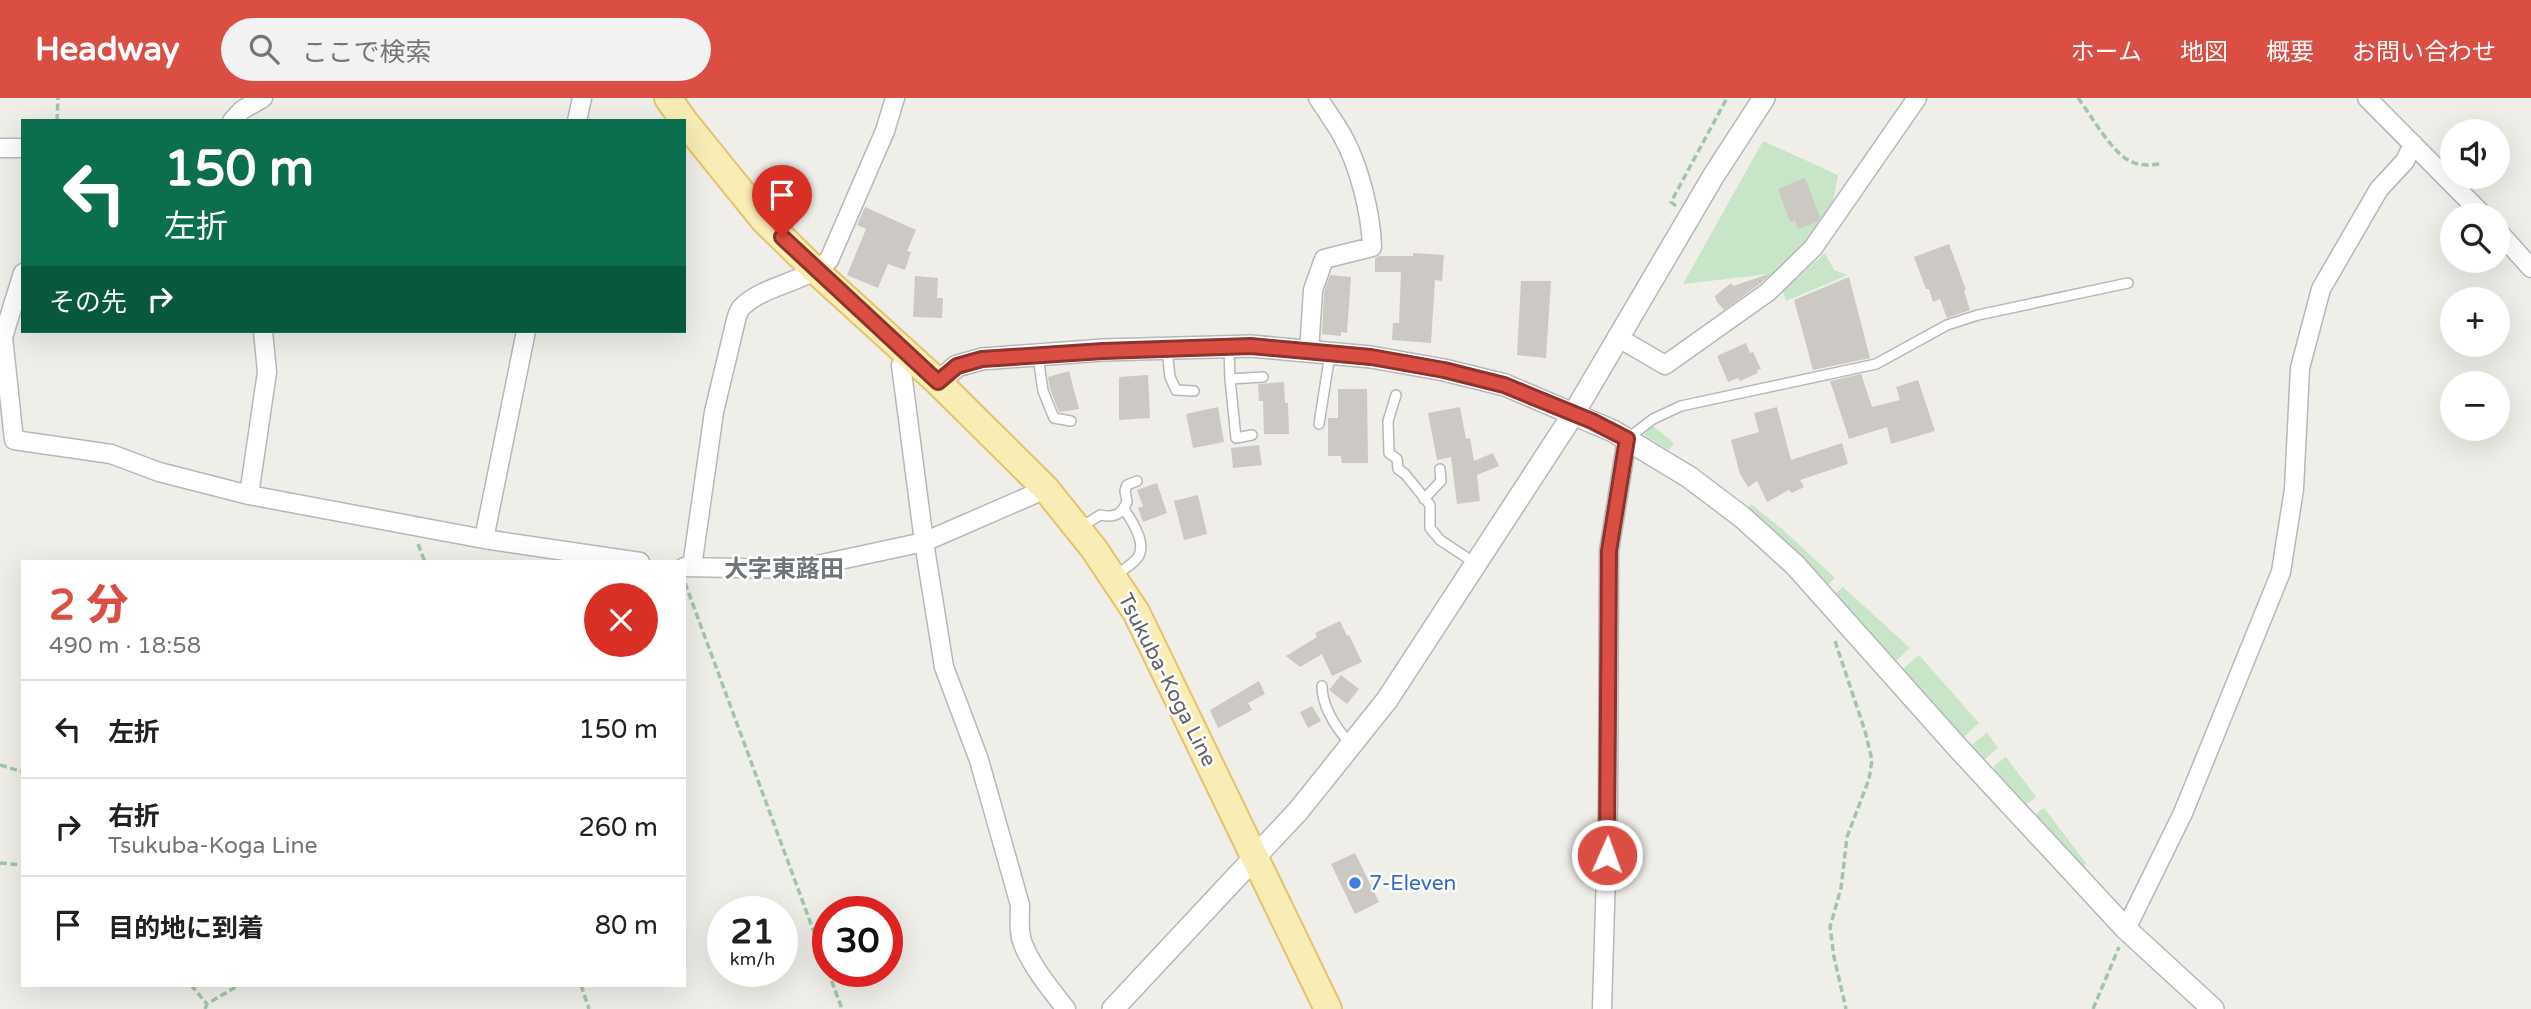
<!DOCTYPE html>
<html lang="ja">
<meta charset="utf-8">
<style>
body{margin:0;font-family:"Varela Round","Noto Sans JP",sans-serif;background:#f2f2f2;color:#202124;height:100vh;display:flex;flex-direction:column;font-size:26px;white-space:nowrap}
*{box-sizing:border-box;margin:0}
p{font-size:23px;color:#757577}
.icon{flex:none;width:38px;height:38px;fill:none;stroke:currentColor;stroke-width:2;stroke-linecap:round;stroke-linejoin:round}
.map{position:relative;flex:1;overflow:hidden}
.sheet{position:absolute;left:21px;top:462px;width:665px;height:427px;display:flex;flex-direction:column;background:#fff;border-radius:0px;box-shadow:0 7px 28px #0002}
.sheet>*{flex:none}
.banner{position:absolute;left:21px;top:21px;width:665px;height:214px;border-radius:0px;box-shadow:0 7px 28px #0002;background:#0b6e4f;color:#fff;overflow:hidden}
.controls{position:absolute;left:2440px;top:21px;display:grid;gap:14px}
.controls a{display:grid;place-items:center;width:70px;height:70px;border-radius:50%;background:#fff;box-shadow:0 7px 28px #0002;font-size:35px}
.speed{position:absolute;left:707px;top:798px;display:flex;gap:14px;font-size:35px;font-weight:700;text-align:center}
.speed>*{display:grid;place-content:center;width:91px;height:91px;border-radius:50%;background:#fff;box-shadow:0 7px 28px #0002;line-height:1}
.speed small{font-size:18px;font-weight:400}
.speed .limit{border:10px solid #d22;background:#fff;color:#111}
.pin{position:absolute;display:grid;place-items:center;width:60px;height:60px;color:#fff;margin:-72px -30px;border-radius:50% 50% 50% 0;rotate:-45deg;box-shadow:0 0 7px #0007}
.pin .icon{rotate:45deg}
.me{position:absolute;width:77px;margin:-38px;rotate:2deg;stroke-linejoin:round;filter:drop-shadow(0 0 5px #0008)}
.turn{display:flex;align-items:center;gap:24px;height:147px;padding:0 28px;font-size:32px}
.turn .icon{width:91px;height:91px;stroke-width:2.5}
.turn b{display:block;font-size:49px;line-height:60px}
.then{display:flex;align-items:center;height:66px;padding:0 28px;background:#0003;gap:14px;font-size:26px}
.round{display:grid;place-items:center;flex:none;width:74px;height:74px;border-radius:37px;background:#f2f2f2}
.headline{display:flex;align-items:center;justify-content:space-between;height:119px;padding:0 28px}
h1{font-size:42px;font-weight:800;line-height:52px;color:#da4e44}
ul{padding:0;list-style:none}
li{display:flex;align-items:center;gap:21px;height:98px;padding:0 28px;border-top:2px solid #e0e0e0}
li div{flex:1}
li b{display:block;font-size:26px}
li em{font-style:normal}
header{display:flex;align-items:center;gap:42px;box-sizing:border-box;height:98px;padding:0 35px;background:#da4e44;color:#fff}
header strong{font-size:33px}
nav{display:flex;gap:38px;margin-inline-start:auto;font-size:24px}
.search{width:490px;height:63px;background:#f2f2f2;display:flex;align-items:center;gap:18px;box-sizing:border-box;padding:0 24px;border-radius:38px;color:#757577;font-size:26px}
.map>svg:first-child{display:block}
.green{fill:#c8e5c7}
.building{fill:#ccc9c5}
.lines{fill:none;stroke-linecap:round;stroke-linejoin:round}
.service-casing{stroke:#b5b8bb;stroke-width:12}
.minor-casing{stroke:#b5b8bb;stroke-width:21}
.tertiary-casing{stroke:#b5b8bb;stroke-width:24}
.primary-casing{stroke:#e5c26c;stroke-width:30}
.path{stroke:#a1c5ab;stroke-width:3.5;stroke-dasharray:7 3.5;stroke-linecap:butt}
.service{stroke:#fff;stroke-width:9}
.minor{stroke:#fff;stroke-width:18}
.tertiary{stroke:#fff;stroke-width:21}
.primary{stroke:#f8edb5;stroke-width:26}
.route-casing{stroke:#8e332c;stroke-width:18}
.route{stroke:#da4e44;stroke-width:12}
.shop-dot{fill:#3f7fe0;stroke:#fff;stroke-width:2.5}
.labels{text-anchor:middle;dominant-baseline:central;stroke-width:5;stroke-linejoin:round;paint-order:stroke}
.street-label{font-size:21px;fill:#5f6367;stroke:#fff}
.shop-label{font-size:21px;fill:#366cbe;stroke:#fff;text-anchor:start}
.quarter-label{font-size:24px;font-weight:bold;fill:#707579;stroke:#fff}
</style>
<header>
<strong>Headway</strong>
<div class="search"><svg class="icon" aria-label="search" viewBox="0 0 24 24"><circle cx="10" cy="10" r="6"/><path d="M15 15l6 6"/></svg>ここで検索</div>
<nav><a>ホーム</a><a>地図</a><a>概要</a><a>お問い合わせ</a></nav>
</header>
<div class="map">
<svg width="2531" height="911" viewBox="0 0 2531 911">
<rect width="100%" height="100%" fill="#f0eee8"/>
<path class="green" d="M1763,43L1838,77L1832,110L1804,149L1778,175L1683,186Z
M1825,155L1834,172L1848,177L1786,203L1783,193Z
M1652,327L1674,345L1669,352L1644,337Z
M1751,406L1782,431L1835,480L1827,488L1748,409Z
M1843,489L1910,550L1896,563L1835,496Z
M1919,557L1979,625L1964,639L1902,572Z
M1987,634L1998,650L1984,662L1971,648Z
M2006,659L2036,699L2026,707L1993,673L1995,667Z
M2044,710L2086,765L2082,769L2037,721V715Z"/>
<path class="building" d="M1805,80L1820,119L1817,124L1798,131L1795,122L1790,124L1778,91Z
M865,109L916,132L907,153L911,154L905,172L888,166L878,190L847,177L866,131L857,127Z
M1949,146L1966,192L1964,193L1970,212L1947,220L1940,201L1933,204L1929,191H1926L1914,159Z
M1413,155L1444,157L1442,183L1435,182L1431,245L1392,242L1393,225H1399L1401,174H1375V160L1379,158H1413Z
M1772,175L1761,185L1724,212L1717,204L1715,198L1731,185L1733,188Z
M1330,177L1351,179L1347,235L1341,234V238L1322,236L1324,194Z
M915,178L938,180L937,200H943L942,220L913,219Z
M1849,179L1870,260L1813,272L1794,202Z
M1521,183H1551L1546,260L1517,257Z
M1746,245L1750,255L1753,254L1761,271L1757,272L1758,275L1740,283L1738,280L1728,284L1717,258Z
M1069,273L1079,311L1059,314L1050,291L1048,279Z
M1861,276L1872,309L1900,302L1896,289L1918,282L1935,333L1891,346L1887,329L1849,341L1830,283Z
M1148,277L1150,320L1119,322V279Z
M1284,284L1285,305H1288L1289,336H1264L1263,303H1259L1258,286Z
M1338,291H1367L1368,365H1342L1341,358H1328V320H1338Z
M1218,309L1224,344L1193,350L1186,316Z
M1460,309L1466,341L1470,340L1474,363L1493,355L1499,368L1477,377L1480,403L1457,406L1451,359L1437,362L1428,315Z
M1777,309L1791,362L1842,345L1848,366L1800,382L1804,389L1792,395L1789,392L1767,404L1757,383L1748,389L1740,376L1731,342L1759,334L1754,315Z
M1259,347L1262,367L1233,370L1231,350Z
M1157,385L1167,415L1143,424L1138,410L1143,408L1137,392Z
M1198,397L1207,436L1184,442L1174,403Z
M1340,523L1347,538L1349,537L1362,564L1332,578L1322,556L1300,569L1286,558L1317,539L1315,535Z
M1341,577L1359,591L1347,606L1329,592Z
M1259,583L1265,596L1248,605L1252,612L1218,630L1210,612Z
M1312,608L1321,623L1308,630L1300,614Z
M1355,755L1379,804L1355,816L1331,766Z"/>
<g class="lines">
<defs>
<path id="service" d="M1229,249L1230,281
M1167,252L1170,279L1176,292L1194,293
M1038,258L1043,293L1054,320L1071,323
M1396,297L1388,323L1389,355L1397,361L1398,371L1405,376L1430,407V430L1440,442L1475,465
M1319,326L1330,256
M1252,337L1236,340L1230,281L1263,279
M1627,341L1653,321L1681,308L1876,266L1947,227L1978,217L2128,185
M1424,401L1441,383L1440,371
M1081,429L1100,417C1114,420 1121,417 1127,404L1125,393L1127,387L1137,383
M1116,478C1122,471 1133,467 1138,459C1147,445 1132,423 1124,411
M1322,588C1322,610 1337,631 1351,647"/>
<path id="minor" d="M2367,0L2483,117
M232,23L242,12L263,0
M577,23L582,0
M0,50H23
M2497,132L2531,170
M23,175L3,239L14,342L111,356L159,374L249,397
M263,233L267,274L249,397L484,441
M526,233L484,441L640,464
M1617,239L1665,267L1768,194L1813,150L1917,0
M1309,254L1313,192L1324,161L1372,149C1371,115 1359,67 1342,37C1335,25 1326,12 1318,0
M1046,391L924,444L944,569L979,662L1020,807C1020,820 1018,834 1023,846C1032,869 1051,892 1066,911
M684,469L798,471L924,444L901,267L908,256
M692,469L714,314L736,222C737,218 739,211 743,208C765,187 804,185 829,162L885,33L895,0
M2126,831L2183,715L2281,474L2294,391L2300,270L2321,191L2379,91L2405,63L2413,46
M1602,911L1608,706L1609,453L1627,341"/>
<path id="tertiary" d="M938,284L957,268L982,261L1103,252L1251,248L1371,259L1444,272L1505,287L1613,333L1689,379L1742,419L1795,467L1959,651L2126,831L2213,911
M1113,911L1299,712L1387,602L1574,315L1714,77L1764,0"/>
<path id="primary" d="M668,0L684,23
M684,23L764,122L817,174L938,284L1046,391L1094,451L1136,514L1328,911"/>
</defs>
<use href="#service" class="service-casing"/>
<use href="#minor" class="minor-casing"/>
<use href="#tertiary" class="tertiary-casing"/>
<use href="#primary" class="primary-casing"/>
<path class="path" d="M2078,0C2091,17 2113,57 2132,64C2141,68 2151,67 2160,66
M57,23L58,0
M1676,108L1671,104L1727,0
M418,446L425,464
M685,485L828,872
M1835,543L1865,633L1872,662L1869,681L1847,739L1841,790L1830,829L1834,859L1846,911
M0,667L23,674
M0,765L23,767
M828,873L842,911
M191,887L207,906
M581,887L589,911
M205,911L207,906L239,887
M2093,911L2119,849"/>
<use href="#service" class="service"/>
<use href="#minor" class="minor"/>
<use href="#tertiary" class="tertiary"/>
<use href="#primary" class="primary"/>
</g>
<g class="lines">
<defs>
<path id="route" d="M782,139L938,284L957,268L982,261L1103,253L1251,248L1371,259L1444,272L1504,287L1592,323L1627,341L1609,453L1607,757"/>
</defs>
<use href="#route" class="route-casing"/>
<use href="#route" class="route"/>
</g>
<circle class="shop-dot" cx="1355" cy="785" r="7"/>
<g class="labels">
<g class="street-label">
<text transform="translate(1167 582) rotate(63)">Tsukuba-Koga Line</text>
</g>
<g class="shop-label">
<text x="1369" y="785">7-Eleven</text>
</g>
<g class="quarter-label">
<text x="784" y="471">大字東蕗田</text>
</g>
</g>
</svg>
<div class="controls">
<a><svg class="icon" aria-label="sound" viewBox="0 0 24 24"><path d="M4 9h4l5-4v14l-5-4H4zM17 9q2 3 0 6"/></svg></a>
<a><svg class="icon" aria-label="search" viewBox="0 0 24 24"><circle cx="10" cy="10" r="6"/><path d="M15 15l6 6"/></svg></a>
<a>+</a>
<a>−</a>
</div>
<div class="speed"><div>21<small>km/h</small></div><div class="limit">30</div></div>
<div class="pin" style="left:782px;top:139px;background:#d93025"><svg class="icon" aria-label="arrive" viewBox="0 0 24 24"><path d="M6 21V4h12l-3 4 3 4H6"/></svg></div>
<svg class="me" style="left:1607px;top:757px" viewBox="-20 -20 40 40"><circle r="17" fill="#da4e44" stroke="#fff" stroke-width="3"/><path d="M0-11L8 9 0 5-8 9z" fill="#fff"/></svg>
<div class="banner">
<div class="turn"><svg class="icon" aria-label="left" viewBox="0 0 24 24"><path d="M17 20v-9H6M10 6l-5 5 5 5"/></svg><div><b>150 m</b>左折</div></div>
<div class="then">その先<svg class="icon" aria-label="right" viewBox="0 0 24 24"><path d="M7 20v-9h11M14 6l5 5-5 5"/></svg></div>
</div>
<section class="sheet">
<div class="headline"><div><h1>2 分</h1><p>490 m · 18:58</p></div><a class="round" style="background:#d93025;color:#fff"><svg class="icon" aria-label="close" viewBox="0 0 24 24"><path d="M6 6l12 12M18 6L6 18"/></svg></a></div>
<ul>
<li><svg class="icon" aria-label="left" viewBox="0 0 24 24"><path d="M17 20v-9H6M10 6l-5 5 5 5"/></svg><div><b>左折</b></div><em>150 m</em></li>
<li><svg class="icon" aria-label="right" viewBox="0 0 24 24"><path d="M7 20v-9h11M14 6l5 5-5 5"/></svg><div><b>右折</b><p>Tsukuba-Koga Line</p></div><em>260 m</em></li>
<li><svg class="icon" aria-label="arrive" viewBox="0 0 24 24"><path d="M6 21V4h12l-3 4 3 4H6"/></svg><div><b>目的地に到着</b></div><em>80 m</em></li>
</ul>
</section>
</div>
